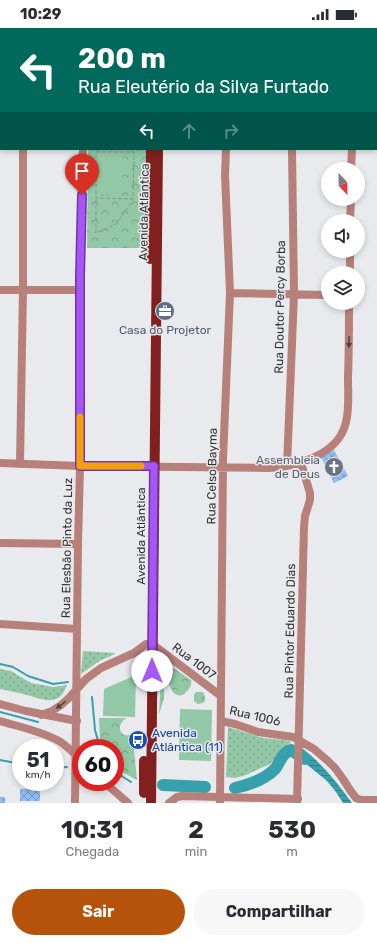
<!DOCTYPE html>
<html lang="pt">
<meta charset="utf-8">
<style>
body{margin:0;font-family:Rubik,sans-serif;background:#f7f7f7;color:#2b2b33;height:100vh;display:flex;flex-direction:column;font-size:15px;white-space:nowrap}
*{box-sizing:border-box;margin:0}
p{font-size:13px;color:#7c7c81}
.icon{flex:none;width:22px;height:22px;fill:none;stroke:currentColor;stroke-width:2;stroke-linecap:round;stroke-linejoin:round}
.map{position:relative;height:775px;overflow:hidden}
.side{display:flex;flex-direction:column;background:#fff;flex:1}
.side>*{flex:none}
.banner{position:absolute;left:0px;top:0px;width:377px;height:122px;box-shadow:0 2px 6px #0003;background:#00695c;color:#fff;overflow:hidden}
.needle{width:26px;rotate:158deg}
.buttons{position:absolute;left:321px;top:134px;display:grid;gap:8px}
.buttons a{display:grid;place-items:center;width:44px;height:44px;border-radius:50%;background:#fff;box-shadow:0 2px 6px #0003;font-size:20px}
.speed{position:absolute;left:12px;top:711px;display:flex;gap:8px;font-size:20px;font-weight:700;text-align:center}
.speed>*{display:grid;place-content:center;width:52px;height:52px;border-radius:50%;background:#fff;box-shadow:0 2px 6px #0003;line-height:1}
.speed small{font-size:10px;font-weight:400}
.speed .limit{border:6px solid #d22;background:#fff;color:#111}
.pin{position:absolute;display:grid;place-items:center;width:34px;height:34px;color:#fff;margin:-41px -17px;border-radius:50% 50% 50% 0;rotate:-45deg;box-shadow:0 0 4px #0007}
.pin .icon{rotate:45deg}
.me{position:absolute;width:44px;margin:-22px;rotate:0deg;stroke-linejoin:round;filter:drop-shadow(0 0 3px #0008)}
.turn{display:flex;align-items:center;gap:14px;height:84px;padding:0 12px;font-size:18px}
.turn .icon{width:52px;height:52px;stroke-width:2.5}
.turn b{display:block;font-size:28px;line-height:34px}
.lanes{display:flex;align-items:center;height:38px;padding:0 12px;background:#0003;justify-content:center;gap:20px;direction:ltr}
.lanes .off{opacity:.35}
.eta{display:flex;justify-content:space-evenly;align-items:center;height:68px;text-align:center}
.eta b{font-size:24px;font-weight:700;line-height:28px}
.cta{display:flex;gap:8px;margin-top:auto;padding:8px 12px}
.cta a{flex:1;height:46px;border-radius:24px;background:#b45309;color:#fff;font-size:16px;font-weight:700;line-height:46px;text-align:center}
.cta a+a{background:#f7f7f7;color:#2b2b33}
.status{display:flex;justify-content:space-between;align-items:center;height:28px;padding:0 20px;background:#fff;direction:ltr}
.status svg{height:11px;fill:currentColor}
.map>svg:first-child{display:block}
.grass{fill:url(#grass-dots)}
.park{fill:url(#park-crowns)}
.pitch{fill:#92c8a6}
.water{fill:url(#water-rules)}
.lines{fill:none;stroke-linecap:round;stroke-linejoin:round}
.stream{stroke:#36a0ac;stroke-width:2}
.river{stroke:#36a0ac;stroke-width:12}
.building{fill:url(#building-cross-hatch)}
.path{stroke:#909193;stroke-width:1;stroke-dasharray:4 2;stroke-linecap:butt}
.minor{stroke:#b8807a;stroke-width:8}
.major{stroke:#81201e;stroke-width:10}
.oneway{fill:#524544}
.route-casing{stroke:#6d37a1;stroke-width:10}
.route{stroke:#a855f7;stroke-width:7}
.slow{stroke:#f59e0b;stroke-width:7}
.labels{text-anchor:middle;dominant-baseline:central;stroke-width:3;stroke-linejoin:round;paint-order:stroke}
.street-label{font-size:12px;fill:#303132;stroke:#e8eaed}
.service-label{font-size:12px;fill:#4e5e75;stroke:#e8eaed}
.worship-label{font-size:12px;fill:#5b616d;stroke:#e8eaed;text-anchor:end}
.transit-label{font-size:12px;fill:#164399;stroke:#e8eaed;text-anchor:start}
</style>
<div class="status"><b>10:29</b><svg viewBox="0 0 49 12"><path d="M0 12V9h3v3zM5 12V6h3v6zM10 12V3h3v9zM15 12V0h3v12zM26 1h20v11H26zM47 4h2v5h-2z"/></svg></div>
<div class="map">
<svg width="377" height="775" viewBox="0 0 377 775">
<defs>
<pattern id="grass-dots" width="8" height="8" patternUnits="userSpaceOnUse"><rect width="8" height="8" fill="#92c8a6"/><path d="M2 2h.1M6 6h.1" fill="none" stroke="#78a388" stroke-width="1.8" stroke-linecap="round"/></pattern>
<pattern id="park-crowns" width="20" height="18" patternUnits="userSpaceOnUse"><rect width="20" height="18" fill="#92c8a6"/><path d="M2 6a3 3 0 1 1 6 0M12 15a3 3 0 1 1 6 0" fill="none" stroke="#78a388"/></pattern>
<pattern id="water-rules" width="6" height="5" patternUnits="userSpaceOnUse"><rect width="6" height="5" fill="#36a0ac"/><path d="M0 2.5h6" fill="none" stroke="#2e838d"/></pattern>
<pattern id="building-cross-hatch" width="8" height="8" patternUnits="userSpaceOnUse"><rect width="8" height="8" fill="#92bdf7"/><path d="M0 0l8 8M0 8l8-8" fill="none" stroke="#789ac9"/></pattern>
</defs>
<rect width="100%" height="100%" fill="#e8eaed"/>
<path class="grass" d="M83,623L115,625L111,628L101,632L81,646Z
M0,641L11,643L31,655L53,659L67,657C64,664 61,671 52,672C46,673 37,670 31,668C21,665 10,663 0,661Z
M228,699L263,710L285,712L291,714L270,736L246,747L235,750L226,749Z"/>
<path class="park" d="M88,121H147L146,220H87Z
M159,630L191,652C192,657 190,660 187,663C184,668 178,669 174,665C169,660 162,637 159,630Z
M161,649C166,667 165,669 159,686Z
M196,664H203L205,669V673L203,675L198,676L194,673V667Z
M99,690H127C115,696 120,710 130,707C131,706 135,704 136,704L134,722L137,752L122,744L115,739V720H103L100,712Z"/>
<path class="pitch" d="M97,125H123L122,166H97Z
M136,647L135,689L103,688L104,661Z
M180,681L212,682L211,733L179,732Z"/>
<path class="water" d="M296,717L299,718C321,734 336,753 352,775H343L336,764L327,753L293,725L291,722L293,718Z"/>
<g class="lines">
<path class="stream" d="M0,636L13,639L28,648L53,656L68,654
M92,669L95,702L100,720
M0,684L38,694
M0,732L21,736
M55,740L67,739
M115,742L123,749L131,754"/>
<path class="river" d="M163,757L205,759
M235,760C249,757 264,752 275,741C280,735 282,724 291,722L305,731"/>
</g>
<path class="building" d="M334,422L348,448L334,455L321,429Z
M20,761H40V773H20Z
M0,769H5V775H0Z"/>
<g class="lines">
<path class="path" d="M96,124H134L133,171L96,170Z
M96,171V205L116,196L133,172"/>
<path class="minor" d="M23,1V0
M83,1V0
M227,1V0
M356,1V0
M0,96H1
M376,105H377
M351,141L352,121
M350,193L351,171
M350,245V223
M0,262H80
M230,265L328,267
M0,435L80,438L269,440C294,439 332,428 343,403C350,388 348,365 348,349C349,324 349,300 349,275
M20,436L23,262V121
M287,438L294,266L292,121
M0,515L78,516
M0,596L77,601
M0,676L26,683L77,693
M41,687L52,683L61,677L69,670L86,651L101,640L134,625L146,616H152L221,668
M0,693C20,699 41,703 59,713C66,717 72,724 78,729
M221,693L235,696L258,704L293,709L314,721L328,733L335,740L343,751L350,762L356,770L361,772H377
M104,754L128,775
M75,775L78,516L80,438L81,181L83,121
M169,775L177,769L182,768L298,771
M220,775L223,431L230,265L225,147L226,121
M297,775L304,499L305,488L310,472V465L301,435"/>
<path class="major" d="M290,0L294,1
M154,1L155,0
M376,21H377
M150,231L151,121
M144,765V733
M151,775L158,121"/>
</g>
<defs><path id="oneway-solid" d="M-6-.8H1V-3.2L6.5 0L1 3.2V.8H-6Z"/></defs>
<g class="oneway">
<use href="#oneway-solid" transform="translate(349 314) rotate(91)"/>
<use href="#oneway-solid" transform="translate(61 677) rotate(144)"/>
</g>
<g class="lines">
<defs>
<path id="route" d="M82,167L80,248V438H154L152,643"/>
</defs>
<use href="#route" class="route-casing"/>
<use href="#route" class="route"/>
<path class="slow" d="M80,389V438H141"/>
</g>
<defs>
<symbol id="office-disc" viewBox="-11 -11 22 22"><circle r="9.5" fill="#5c6f8a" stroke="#e8eaed"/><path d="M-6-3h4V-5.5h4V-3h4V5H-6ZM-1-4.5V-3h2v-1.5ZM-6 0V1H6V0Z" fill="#fff"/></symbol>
<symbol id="church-disc" viewBox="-11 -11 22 22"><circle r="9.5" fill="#6b7280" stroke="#e8eaed"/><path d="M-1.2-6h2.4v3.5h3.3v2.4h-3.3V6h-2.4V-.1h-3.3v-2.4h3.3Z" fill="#fff"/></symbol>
<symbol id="bus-disc" viewBox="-11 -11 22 22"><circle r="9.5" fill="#1a4fb4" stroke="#e8eaed"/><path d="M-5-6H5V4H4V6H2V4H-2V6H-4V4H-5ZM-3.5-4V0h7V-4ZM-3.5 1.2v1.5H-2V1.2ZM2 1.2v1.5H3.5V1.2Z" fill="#fff"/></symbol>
</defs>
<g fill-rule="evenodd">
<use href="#office-disc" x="154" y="272" width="22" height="22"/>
<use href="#church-disc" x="323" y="428" width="22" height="22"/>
<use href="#bus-disc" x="127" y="701" width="22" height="22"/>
</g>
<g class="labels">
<g class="street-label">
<text transform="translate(144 184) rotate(-89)">Avenida Atlântica</text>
<text transform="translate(280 279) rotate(-89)">Rua Doutor Percy Borba</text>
<text transform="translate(212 448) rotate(-89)">Rua Celso Bayma</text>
<text transform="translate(141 508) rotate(-90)">Avenida Atlântica</text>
<text transform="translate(67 520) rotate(-89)">Rua Elesbão Pinto da Luz</text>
<text transform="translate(290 603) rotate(-89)">Rua Pintor Eduardo Dias</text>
<text transform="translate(194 633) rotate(37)">Rua 1007</text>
<text transform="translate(255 688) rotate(13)">Rua 1006</text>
</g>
<g class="service-label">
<text x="165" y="302">Casa do Projetor</text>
</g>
<g class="worship-label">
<text x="320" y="432">Assembleia<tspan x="320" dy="14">de Deus</tspan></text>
</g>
<g class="transit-label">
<text x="152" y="705">Avenida<tspan x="152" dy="14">Atlântica (11)</tspan></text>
</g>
</g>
</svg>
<div class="buttons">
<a><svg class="needle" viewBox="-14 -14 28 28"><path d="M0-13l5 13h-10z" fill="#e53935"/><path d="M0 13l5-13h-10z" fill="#7c7c81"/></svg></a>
<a><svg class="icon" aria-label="sound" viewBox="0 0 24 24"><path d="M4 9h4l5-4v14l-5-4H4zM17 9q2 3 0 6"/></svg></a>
<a><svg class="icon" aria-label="layers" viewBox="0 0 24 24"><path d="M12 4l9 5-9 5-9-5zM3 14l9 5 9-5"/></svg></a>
</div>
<div class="speed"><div>51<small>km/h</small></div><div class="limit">60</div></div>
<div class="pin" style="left:82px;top:167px;background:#d93025"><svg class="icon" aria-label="arrive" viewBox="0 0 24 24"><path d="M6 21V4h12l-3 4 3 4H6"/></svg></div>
<svg class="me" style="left:152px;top:643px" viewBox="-20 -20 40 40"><circle r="19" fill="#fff"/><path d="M0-13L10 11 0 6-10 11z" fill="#a855f7"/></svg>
<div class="banner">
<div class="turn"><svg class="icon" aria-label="left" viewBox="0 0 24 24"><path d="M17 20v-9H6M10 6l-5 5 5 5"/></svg><div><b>200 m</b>Rua Eleutério da Silva Furtado</div></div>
<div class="lanes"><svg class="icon" aria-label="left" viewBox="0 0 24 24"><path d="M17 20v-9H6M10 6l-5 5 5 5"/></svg><svg class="icon off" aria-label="ahead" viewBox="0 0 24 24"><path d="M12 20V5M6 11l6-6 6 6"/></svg><svg class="icon off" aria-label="right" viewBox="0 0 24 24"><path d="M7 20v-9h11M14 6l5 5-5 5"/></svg></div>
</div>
</div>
<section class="side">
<div class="eta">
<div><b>10:31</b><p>Chegada</p></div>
<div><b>2</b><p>min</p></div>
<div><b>530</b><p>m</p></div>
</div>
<div class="cta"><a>Sair</a><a>Compartilhar</a></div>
</section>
